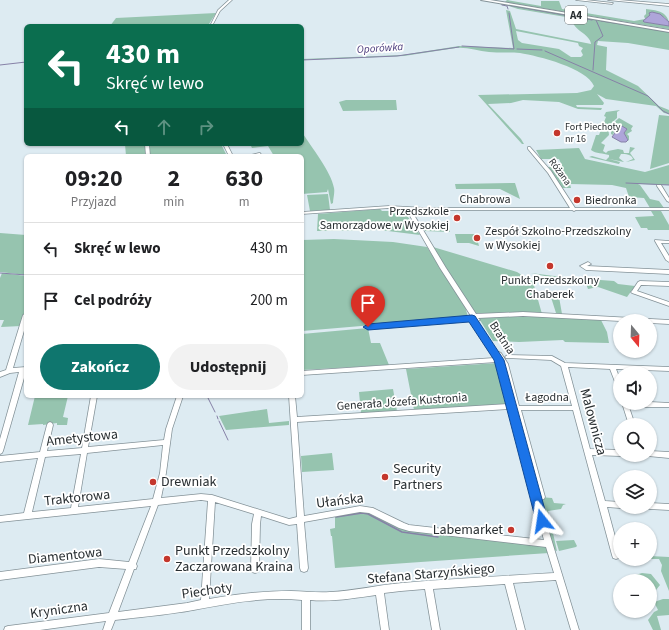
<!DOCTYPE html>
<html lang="pl">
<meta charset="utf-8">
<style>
body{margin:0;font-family:"Source Sans 3",sans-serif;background:#f2f2f2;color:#202124;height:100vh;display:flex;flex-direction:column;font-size:15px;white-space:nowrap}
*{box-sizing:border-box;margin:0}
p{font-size:13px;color:#757577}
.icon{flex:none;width:22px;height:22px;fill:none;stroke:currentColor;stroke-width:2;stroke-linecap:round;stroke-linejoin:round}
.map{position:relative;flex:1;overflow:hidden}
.panel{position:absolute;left:24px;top:154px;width:280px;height:244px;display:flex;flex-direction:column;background:#fff;border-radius:6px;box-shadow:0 1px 3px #0004}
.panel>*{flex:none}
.top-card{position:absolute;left:24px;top:24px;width:280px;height:122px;border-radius:6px;box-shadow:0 1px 3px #0004;background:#0b6e4f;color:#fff;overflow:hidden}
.needle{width:26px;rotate:161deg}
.buttons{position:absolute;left:613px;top:314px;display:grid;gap:8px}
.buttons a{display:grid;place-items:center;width:44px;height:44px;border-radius:50%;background:#fff;box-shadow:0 1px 3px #0004;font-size:20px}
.pin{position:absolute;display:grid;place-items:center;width:34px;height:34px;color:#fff;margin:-41px -17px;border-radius:50% 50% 50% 0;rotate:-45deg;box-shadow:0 0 4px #0007}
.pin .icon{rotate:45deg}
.me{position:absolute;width:44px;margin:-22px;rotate:345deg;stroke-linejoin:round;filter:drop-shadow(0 0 3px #0008)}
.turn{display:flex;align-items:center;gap:14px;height:84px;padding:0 16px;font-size:18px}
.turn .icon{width:52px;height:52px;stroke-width:2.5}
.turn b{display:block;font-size:28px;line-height:34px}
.lanes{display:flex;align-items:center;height:38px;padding:0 16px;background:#0003;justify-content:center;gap:20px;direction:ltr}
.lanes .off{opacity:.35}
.eta{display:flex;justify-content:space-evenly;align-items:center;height:68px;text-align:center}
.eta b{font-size:24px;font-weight:700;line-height:28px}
.primary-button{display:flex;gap:8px;margin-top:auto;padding:8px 16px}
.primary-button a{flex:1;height:46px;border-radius:24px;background:#0f766e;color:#fff;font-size:16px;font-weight:700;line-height:46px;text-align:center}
.primary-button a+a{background:#f2f2f2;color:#202124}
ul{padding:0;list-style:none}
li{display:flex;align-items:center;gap:12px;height:52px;padding:0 16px;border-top:1px solid #e0e0e0}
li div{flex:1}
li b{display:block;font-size:15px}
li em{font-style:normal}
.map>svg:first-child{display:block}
.green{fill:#96c4af;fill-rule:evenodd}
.water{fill:#aea5d9;stroke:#8681a7}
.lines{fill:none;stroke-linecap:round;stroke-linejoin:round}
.stream-far1{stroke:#8681a7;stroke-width:1}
.stream{stroke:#8681a7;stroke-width:1.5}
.minor-casing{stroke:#849298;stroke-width:1.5}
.highway-casing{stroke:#849298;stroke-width:2}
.minor{fill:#fff;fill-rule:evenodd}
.highway{fill:#fff;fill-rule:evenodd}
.route{fill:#1a73e8;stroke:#114b97}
.poi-dot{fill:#c4372d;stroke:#fff;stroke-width:1.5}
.labels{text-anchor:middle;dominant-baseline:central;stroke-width:3.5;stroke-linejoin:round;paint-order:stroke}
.far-poi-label{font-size:10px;fill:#282e31;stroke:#fff;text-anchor:start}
.far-street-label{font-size:10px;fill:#282e31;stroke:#fff}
.shield{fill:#fff;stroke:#686d6f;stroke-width:1}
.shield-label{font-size:11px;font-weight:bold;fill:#282e31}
.far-water-label{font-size:11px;font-style:italic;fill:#4a3a7b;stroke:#fff}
.street-label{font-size:12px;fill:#282e31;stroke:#fff}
.poi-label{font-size:12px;fill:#282e31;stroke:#fff;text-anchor:start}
.near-street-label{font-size:14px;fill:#282e31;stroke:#fff}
.near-poi-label{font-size:14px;fill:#282e31;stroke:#fff;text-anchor:start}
</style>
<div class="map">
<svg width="669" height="630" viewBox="0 0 669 630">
<rect width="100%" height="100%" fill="#ddebf2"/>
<path class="green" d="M507,0L541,6V1H559L562,9L634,21L645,19L644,16L646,14V9C656,10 666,11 669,22L664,17L650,15L643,21L644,22L669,26V29L505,2Z
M500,3L669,31V50L628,43L598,41L597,45L607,47L606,70L638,86L659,106L669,110V114L664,113L656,106L606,99L597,94L604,103L603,105H576L577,107L602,108L601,110L578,109L559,102L523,100L511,103L488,104L521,139L524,144H522L478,95L577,93L591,90L594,86C587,68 538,56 520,53C510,52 499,53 489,52C478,51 467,47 456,48L404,56L302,60V59L402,55L459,46L513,48L506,10L510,11L516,29L591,44C590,33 572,31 572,18L518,9ZM516,31L578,43L579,46L583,48L581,51L583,55L581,57H571L559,49L522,43L518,40Z
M216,13L209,24L110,26L116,18Z
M346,100H396L397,110L343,111L339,102Z
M620,110L617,112V118L608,126L609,135L601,143L605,145L603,151L606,153L608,151L618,149L623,150L624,153H629L630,147L635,148L630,153L635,160L626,162L633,159C631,154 626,154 621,154L619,158L624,162L609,159L620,162L619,164L589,157L592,156L606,160L609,157V155C603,153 596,154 591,150L596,135H599L606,117L604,116L606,112Z
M659,115L669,116V163L650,169Z
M619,118L633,126L631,129L632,131L627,134L629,136V141L624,133L627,129L621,127L615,130L613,135L611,134V125Z
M302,132C311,147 331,171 334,188C335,192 333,199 333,203L331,204L328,189L327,192L302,194V156H274L268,146L252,148L250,144H302Z
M125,144H145L146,156H126Z
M149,144H221L227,156H149Z
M579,148L585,159L645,172L669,165V185L638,184L640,185L650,199L659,201L664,208H650L644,198L629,197L626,188L612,185L570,184L571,188H562L548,167L562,166L559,159H541L536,150Z
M515,183L520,199L500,189H456L455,184Z
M328,194L330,210L310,211L307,195Z
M380,209L382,211H404L420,235L380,230L317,231L318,214Z
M651,211H661L669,225V230H648L647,228H641L635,217L654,216Z
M424,224H449L450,232L425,231Z
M0,233L26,235V275L0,272Z
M455,234H476L479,246L469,243H457Z
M334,239L393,242L427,247L465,306L468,317L302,331V240Z
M433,247L517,272L533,282L542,314L525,313H475L473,312Z
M2,273L26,276V309L21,326L1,327L4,320H0V278Z
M531,273C559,277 587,279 614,281L618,284L635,286L627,297L598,287L588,289L585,281L565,280L566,278L549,277Z
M549,291H558L562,314L556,313Z
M527,316L601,320L607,332L609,343L565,342L563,340L519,342L493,341L478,317Z
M368,328L371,343H380L389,365L302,370V334Z
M502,361L540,497L552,498L554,503L566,504L563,505L561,509L548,511L557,551L554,550L548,534Z
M498,363L509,404L414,410L406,369Z
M393,389L397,411L361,413L359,392Z
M35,396H68L63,417L68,418L67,425H57V423L43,425V424L28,425Z
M267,409L269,423L289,421V425L226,430L219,416Z
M332,453L334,470L302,472L301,456Z
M356,512H369L403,529L427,533L547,546L549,553L335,568L332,536H331L330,529L335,528V515Z
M574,540L577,546L576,547L559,551L556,541Z
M650,556L669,557V591L661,571L662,565L659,559H650Z
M642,573L651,574L660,585L656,590L650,591V581H631L629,577Z
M663,599H669V615L657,616L661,630H653L648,620L654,612L658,610L654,602Z"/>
<path class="water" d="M652,12L660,14L669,22V26L644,22L643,21L650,15L649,13Z
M622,126L627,129L624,133L628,140L626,142H621L612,137L615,133L613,128L615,127Z"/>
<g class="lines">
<path class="stream-far1" d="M501,4L592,20
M502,5L507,6L508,9
M601,21L646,28
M650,29L669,32
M462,46L514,49L509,13
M517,49L542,50
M545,51L648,96L663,111L669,114
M302,60L397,56L459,47
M0,65L26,62
M593,70L595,42L603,36L596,20
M626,183L669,185
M0,273L26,275
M207,396L215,412
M217,416L218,419
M219,421L228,440"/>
<path class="stream" d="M336,517L362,513L368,514L402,532L438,537"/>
<defs>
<path id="minor" d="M229,0H232L220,11L212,26H210L218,10Z
M576,0H586L613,3L612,4Z
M608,0H619L669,4V6Z
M145,144H149L150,156H146Z
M223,144H227L233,156H229Z
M528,147H530L551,171L575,208H669V210H576L574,211L572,210H411L446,268L476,314L523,312L669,320V324L650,323V321H620L523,316L478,318L480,320L477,322L497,353L499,352L501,353L508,364L519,406H572L561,366L551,360L506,358L505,357L506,356L508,355L552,356L565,363L669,367V371L616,369L620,379V389H618L617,387L610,369L568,367L590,449L620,450V455H622L620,456L592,455L605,501L620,502V507H623L620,508L607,507L620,555L619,558L616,559L613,558L612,555L573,410H521L545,497L544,499L540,500L549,532L579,630H571L556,580L513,583L525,630H517L505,584L433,589L440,630H432L425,589L401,591L384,593L389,630H381L376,595C355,598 332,602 310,600V630H302V600C264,596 225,604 188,611C164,615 139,617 115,620L111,630H103L106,621L40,630H4L5,627L8,626L109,613L126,569L99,567L0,580V572L99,559L129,562L151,506L0,522V516L24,513L38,458L0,462V456L40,452L47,425L48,423L50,422L52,423L53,425L47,451L82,448L91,396H97L88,447L164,440L166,429L177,396H183L172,429L166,473L161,498L201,494L212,495L289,519L297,517L289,396H295L297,417L508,404L497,362L302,375V371L494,358L470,320L368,329L365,327L368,325L471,316L440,268L406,209L389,208L302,214V212L389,206L426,208H570L548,173L528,149ZM509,409L544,540L409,525L404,523L373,508L360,506L304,516L297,422ZM163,445L160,473L153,499L78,507L87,453ZM81,454L71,508L32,512L45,457ZM201,500L208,501L201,600L187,603L118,612L134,569H136L137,566L136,564L158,505ZM215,502L254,514L252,524L251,569L252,572L255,573L258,572L259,569L260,524L261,516L289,525L297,524L300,568L301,571L304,572L307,571L308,568L304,522L360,512L369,513L399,528L409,531L546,547L554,573C503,576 452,579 402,583C378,585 354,591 330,592C317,593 304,591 291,591C263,591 236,594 209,599Z
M259,153H260L262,156H247Z
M657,185H661L669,198V202L667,201L657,186Z
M655,240L669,241V243H661L669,256V262L666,260L655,241Z
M588,262L591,264L587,266L669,270V274L586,270L580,266Z
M640,281L669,282V286L641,285L637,291L669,302V306L632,293L631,292L632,291L638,282Z
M26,313V324L13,368L26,367V371L3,451L2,453L0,454V439L19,372L10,373L0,377V372L6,370L23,315Z
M650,402L669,403V407H629L635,425H629L622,403H650Z
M650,451L669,452V458L648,456L647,455H650Z
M650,503L669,504V510L650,509L647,508V507H650Z"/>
<path id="highway" d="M481,0H490L669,30V32Z"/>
</defs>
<use href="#minor" class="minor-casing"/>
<use href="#highway" class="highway-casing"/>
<use href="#minor" class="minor"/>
<use href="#highway" class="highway"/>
</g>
<path class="route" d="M472,315L475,316L504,360L548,521L546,525L542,526L538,525L536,521L494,360L469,322L368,330L363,327L368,324Z"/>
<g class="poi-dot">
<circle cx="557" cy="133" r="4"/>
<circle cx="577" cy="200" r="4"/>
<circle cx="457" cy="218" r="4"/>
<circle cx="477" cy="238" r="4"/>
<circle cx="550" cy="266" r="4"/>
<circle cx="385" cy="477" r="4"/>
<circle cx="153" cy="482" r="4"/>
<circle cx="511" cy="530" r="4"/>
<circle cx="167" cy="559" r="4"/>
</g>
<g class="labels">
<g class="far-poi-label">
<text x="565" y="127">Fort Piechoty<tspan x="565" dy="12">nr 16</tspan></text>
</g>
<g class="far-street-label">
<text transform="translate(560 172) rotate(54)">Różana</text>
</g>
<rect class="shield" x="565" y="6" width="22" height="18" rx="3"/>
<g class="shield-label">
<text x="576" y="15">A4</text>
</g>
<g class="far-water-label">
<text transform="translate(380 48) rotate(-4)">Oporówka</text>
</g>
<g class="street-label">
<text x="485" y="199">Chabrowa</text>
<text transform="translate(502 338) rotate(57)">Bratnia</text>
<text x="547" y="397">Łagodna</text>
<text transform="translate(402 402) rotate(-4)">Generała Józefa Kustronia</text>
</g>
<g class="poi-label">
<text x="585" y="200">Biedronka</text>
<text x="449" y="211" text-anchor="end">Przedszkole<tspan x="449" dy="14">Samorządowe w Wysokiej</tspan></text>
<text x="485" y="231">Zespół Szkolno-Przedszkolny<tspan x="485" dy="14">w Wysokiej</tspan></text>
<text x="550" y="280" text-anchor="middle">Punkt Przedszkolny<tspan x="550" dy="14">Chaberek</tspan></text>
</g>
<g class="near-street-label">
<text transform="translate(593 422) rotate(75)">Malownicza</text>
<text transform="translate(82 438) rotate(-6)">Ametystowa</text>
<text transform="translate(77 498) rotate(-6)">Traktorowa</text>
<text transform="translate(340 501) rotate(-7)">Ułańska</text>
<text transform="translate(65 556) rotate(-6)">Diamentowa</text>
<text transform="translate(431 574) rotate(-5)">Stefana Starzyńskiego</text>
<text transform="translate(207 591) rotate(-8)">Piechoty</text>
<text transform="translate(59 610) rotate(-8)">Kryniczna</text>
</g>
<g class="near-poi-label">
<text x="393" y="469">Security<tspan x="393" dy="16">Partners</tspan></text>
<text x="161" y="482">Drewniak</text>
<text x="503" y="530" text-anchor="end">Labemarket</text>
<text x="175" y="551">Punkt Przedszkolny<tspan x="175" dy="16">Zaczarowana Kraina</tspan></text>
</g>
</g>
</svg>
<div class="buttons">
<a><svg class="needle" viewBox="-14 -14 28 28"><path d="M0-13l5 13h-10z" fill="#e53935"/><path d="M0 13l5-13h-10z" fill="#757577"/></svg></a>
<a><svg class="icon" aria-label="sound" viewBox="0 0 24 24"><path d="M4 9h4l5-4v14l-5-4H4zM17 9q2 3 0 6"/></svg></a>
<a><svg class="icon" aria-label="search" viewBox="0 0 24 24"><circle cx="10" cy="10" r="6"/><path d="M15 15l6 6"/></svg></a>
<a><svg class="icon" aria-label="layers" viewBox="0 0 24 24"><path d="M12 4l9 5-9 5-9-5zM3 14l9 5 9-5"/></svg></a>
<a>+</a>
<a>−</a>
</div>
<div class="pin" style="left:368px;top:327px;background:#d93025"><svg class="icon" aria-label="arrive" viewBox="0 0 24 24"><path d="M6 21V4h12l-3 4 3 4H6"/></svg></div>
<svg class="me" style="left:542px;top:521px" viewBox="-20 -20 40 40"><path d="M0-17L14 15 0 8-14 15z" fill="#1a73e8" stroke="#fff" stroke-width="4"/></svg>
<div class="top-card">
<div class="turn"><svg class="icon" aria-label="left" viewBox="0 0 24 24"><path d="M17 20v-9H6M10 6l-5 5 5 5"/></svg><div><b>430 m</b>Skręć w lewo</div></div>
<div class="lanes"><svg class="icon" aria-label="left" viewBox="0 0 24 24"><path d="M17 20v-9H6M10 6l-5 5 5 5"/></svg><svg class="icon off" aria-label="ahead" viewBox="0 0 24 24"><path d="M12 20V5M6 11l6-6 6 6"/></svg><svg class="icon off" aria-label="right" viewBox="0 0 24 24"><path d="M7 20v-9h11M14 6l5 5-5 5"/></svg></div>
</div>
<section class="panel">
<div class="eta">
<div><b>09:20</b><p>Przyjazd</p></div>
<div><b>2</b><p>min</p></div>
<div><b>630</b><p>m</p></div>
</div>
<ul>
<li><svg class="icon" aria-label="left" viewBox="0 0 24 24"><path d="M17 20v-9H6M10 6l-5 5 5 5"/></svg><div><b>Skręć w lewo</b></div><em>430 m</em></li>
<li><svg class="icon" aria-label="arrive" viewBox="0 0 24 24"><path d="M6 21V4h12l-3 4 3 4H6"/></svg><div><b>Cel podróży</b></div><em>200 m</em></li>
</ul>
<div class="primary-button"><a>Zakończ</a><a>Udostępnij</a></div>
</section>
</div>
